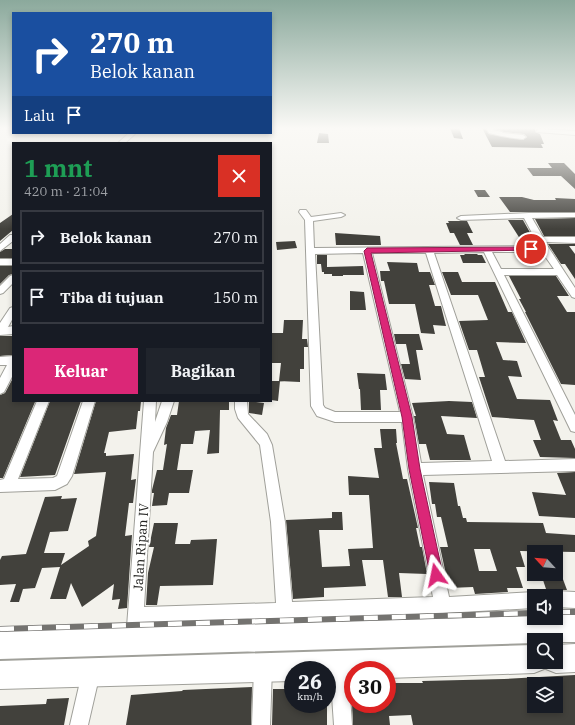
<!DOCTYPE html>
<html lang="id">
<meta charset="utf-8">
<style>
body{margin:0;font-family:"IBM Plex Serif",serif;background:#20242c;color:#f1f3f6;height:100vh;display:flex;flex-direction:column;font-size:15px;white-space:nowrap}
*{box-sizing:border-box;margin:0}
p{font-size:13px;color:#9ea1a6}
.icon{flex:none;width:22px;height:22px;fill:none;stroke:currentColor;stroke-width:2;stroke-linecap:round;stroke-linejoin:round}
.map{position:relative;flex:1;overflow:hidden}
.panel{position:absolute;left:12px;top:142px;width:260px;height:260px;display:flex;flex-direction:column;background:#171b24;border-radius:0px;box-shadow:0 2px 6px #0003}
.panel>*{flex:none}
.banner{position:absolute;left:12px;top:12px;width:260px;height:122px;border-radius:0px;box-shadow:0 2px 6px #0003;background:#1a4fa0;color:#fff;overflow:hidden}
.needle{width:26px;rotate:296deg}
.buttons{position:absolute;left:527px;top:545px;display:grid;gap:8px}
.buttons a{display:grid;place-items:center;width:36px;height:36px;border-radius:0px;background:#171b24;box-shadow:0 2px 6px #0003;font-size:20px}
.speed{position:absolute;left:284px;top:661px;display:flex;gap:8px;font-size:20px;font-weight:700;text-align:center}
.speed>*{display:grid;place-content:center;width:52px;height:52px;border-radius:50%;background:#171b24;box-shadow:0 2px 6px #0003;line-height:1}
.speed small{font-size:10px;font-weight:400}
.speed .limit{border:6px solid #d22;background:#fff;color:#111}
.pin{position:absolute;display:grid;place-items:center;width:34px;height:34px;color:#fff;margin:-17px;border:2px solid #fff;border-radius:50%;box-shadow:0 1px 4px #0007}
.me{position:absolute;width:44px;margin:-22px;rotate:348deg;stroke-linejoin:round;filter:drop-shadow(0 0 3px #0008)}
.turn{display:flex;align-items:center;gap:14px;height:84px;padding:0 12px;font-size:18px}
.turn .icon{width:52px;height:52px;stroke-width:2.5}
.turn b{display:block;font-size:28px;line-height:34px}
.then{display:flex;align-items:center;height:38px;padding:0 12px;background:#0003;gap:8px;font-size:15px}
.round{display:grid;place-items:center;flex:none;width:42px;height:42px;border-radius:0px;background:#20242c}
.overview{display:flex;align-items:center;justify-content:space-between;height:68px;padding:0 12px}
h1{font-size:24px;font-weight:700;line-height:30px;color:#1e9e55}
.cta{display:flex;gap:8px;margin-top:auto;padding:8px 12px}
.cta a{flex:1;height:46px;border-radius:0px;background:#db2777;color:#fff;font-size:16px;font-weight:700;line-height:46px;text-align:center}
.cta a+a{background:#20242c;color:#f1f3f6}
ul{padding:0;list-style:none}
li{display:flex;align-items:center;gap:12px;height:54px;margin:0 8px 6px;padding:0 4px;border:2px solid #363941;border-radius:0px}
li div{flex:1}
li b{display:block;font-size:15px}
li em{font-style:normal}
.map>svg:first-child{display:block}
.building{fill:#42413c;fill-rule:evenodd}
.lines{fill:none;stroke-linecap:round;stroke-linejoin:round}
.minor-casing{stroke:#a0a09a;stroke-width:2}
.trunk-casing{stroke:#a0a09a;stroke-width:2}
.minor{fill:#fff;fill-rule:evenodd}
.trunk{fill:#fff;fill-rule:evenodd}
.rail-casing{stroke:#747370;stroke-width:6}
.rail{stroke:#fffffe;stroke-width:4.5;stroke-dasharray:14;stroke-linecap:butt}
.route{fill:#db2777;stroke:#8e194d}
.labels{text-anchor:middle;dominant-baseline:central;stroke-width:4;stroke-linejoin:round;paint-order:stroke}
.near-street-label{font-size:13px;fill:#252523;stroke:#fffffe}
</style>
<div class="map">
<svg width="575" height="725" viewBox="0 0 575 725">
<rect width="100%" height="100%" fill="#f3f2ec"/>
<path class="building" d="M450,128H459L463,139L454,138Z
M482,128H485L489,134L523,140L527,137L524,134L504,132L493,128H535V132L540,134L544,144H541L543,148L492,147Z
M319,133L328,134L329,143H317Z
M548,163H564L575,174V189L561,176H533L527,168H552Z
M474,190H485L490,197H478Z
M499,197H522L534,200H556L555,198L575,199V212H510Z
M13,214V230L0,241V223Z
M575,218V236H544L535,219Z
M508,220H523L537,245H524Z
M448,221H467L473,233H467L473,245H460L454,233H450L446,223H449Z
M335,233L380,236L381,245H336Z
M295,241L297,248L277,250L276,242Z
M548,244H575V246H569L575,254V279L565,264H561Z
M5,249H13V258H0V252Z
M464,254H477L478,255H482L486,263H463L460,255H465Z
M317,255H327V267L363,266L364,275H343V276H332V274H324V272H322L321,264H317Z
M387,262L417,263L419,272H430L435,285H429L435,306H441L446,326L433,325L435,334L421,333L415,304H389L384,281H381L380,271H390Z
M0,266H13V274L9,275L0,284Z
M442,272H458L462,282H495L508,312H512L526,343L496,342L503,360L517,361L522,377L508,376L517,399L550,400L558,421L553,420L561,440H571L575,449V458L540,457L533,440H541L534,420L492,417L479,377H485L477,350H469L459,321L488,320L478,295H451Z
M509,276H556L569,296H557L567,312H575V385L561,384L525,312H526L519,299H521Z
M350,291L364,292L366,310H350Z
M284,320H303L302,339H307L308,347H304V369H300V382L279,381L281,363H271V333H283Z
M394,334H419L423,350H416L421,380L405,379L401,364H410L406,344H396Z
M0,336H13V355L0,356Z
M357,373L385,374L387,390H380L381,410H361L360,389H359Z
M13,378V401L35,402L3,478H0V395L5,393Z
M271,381H280L278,401L271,400Z
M50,401H81L55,475L20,477Z
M96,401H141L140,411H138L136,429L109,432L104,453H106V456L134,454L131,480L136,479L133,503H129L125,536L132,535L127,608L118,609L120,599L112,600L114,584L82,607L71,583L66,599H50L60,567L42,568L35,588L23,589L19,602H10L16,584L0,585V560L2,556L26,554L45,497L62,496L61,499L77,498L68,531L50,532L44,553H65L61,565L89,546L88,541L96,536L106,472L74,474Z
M179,401H229V410H220L219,453L207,454L210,430L195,431L193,444H181L177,470H193L189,493H169L167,505L152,506L154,493H152V490L157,470H163L167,444L164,445L166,428L171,415H177Z
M249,401L264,403L262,415L249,413Z
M449,401L472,402L477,418L441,416L447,434L464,435L471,460H430L426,444H419L414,416H416L412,403Z
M380,429H396L397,443H396L403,479H407L418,528H416L420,547H422L427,574L399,573L402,597H388L383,560H362L366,586L324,588V597L293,599L286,520L332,518V512H342L343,530H319L322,567L350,566L348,549L373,548L369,495H349L348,476L379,478L374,448H382Z
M575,472V518L539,516L532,492L566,495L557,473Z
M429,482L454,483L458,506H460L463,518H466L467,522L543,523L546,533L575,535V552L520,551L525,567H516L523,588H507L508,592L475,594L473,587L449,588L440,547H448L441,517H437L435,504H432ZM474,549H490L497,571H479Z
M154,523H178L175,544H190L191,540L217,539L213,585L160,586L157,605H146L148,573L154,547H149Z
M541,574H561L567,590H556L547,592Z
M575,675V725H413L411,715L389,716L390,725H353L352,704H387V683H423L422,681L504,679ZM534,684H556V706H534Z
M252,687L251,725H126L131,695L182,691L183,690Z
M273,689H293V704H327V725H272Z
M69,698L64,725H0V706L46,704L47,699Z"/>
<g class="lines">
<defs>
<path id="minor" d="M486,128H492L493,130L502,132L503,133L523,135L526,137L523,139C511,138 500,136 489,133Z
M539,129L575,131V135L537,132L536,131Z
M129,133H136L125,143H118Z
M300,210H306L311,217L341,213L345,215L341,217L313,221L314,248L539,246L524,218L461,220L457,218L461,216L529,213H575V217L532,218L543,237H575V243L545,242L575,288V298L572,297L557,275H504L575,415V432L571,431L484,252L434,253L505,461L575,459V471L423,475L449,597L534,592L540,596H534V608L443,613L143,624L142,640L140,646L134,648L128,646L126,640L144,401H156L155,422L162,401H174L167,422L153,452L144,607L276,603L271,522L260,445L238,418L235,409V401H247L248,414L267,434L272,445L285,522L292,602L433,597L408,469L402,422H335L317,416L311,406L305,220L299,212ZM492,252H542L554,269H501ZM363,253L400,412H335L325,408L323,405L315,254ZM372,253H426L492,461L421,463L413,417Z
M10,235H13V241L0,251V244Z
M0,259H13V265H0Z
M13,275V283L3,293L0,294V286L10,276Z
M13,307V318L8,327L13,326V334L0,335V323L10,308Z
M13,356V375L4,392L0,394V378L7,365H0V357Z
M37,401H49L18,479L53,478L57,476L83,401H95L72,476L67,484L55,490L0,492V480L4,479Z
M556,591L575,592V608L556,607V596H549L550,593Z
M339,657L345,660L348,666L352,725H334L330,666L333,660Z
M263,659L269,662L272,668L270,725H252L254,668L257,662Z
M91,664L97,667L100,673L88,725H70L82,673L85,667Z"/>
<path id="trunk" d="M575,614V642H556V640H534V643L0,659V631L534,616V618H556V615Z
M575,644V672L556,673L546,669L545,667L544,669L534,673L387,678V670H353V679L327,680V670H293V681L0,689V661L534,645V662H556V645Z"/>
</defs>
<use href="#minor" class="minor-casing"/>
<use href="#trunk" class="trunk-casing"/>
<use href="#minor" class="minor"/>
<use href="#trunk" class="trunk"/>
<defs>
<path id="rail" d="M556,612H575
M0,629L534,613"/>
</defs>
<use href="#rail" class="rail-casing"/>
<use href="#rail" class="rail"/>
</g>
<linearGradient id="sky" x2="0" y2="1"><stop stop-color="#8ba99c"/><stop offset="0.56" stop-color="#faf9f6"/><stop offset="1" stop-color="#faf9f6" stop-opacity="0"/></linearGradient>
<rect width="575" height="229" fill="url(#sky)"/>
<path class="route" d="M531,247L534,249L533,250L371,253L412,417L420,469L443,575L441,580L436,581L432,580L430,575L409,469L402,417L364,251L367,248Z"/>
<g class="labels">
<g class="near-street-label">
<text transform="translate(141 547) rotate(-86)">Jalan Ripan IV</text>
</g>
</g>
</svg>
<div class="buttons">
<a><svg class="needle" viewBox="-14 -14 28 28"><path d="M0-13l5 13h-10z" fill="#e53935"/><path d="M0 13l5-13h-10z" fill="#9ea1a6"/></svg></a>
<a><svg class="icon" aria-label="sound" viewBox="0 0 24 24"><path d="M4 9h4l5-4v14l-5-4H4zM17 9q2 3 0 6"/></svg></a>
<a><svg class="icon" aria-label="search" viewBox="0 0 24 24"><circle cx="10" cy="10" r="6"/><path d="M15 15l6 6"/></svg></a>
<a><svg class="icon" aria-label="layers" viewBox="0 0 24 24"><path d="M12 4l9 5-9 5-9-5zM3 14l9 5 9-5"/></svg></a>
</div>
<div class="speed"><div>26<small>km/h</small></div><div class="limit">30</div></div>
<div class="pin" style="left:531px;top:249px;background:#d93025"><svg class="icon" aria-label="arrive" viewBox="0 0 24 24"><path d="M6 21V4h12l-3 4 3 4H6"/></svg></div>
<svg class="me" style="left:436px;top:575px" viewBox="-20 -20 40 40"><path d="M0-17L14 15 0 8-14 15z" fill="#db2777" stroke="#fff" stroke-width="4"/></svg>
<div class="banner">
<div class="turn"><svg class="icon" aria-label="right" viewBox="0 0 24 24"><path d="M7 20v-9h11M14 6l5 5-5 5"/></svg><div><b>270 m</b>Belok kanan</div></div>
<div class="then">Lalu<svg class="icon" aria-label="arrive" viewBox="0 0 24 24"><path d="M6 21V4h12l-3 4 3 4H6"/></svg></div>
</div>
<section class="panel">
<div class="overview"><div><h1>1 mnt</h1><p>420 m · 21:04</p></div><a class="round" style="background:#d93025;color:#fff"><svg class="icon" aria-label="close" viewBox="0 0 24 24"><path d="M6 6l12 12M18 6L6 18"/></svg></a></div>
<ul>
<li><svg class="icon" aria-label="right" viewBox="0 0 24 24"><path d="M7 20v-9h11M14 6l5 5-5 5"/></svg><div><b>Belok kanan</b></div><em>270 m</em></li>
<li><svg class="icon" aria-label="arrive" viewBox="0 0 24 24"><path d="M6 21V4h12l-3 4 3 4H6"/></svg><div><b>Tiba di tujuan</b></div><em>150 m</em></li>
</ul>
<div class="cta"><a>Keluar</a><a>Bagikan</a></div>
</section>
</div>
